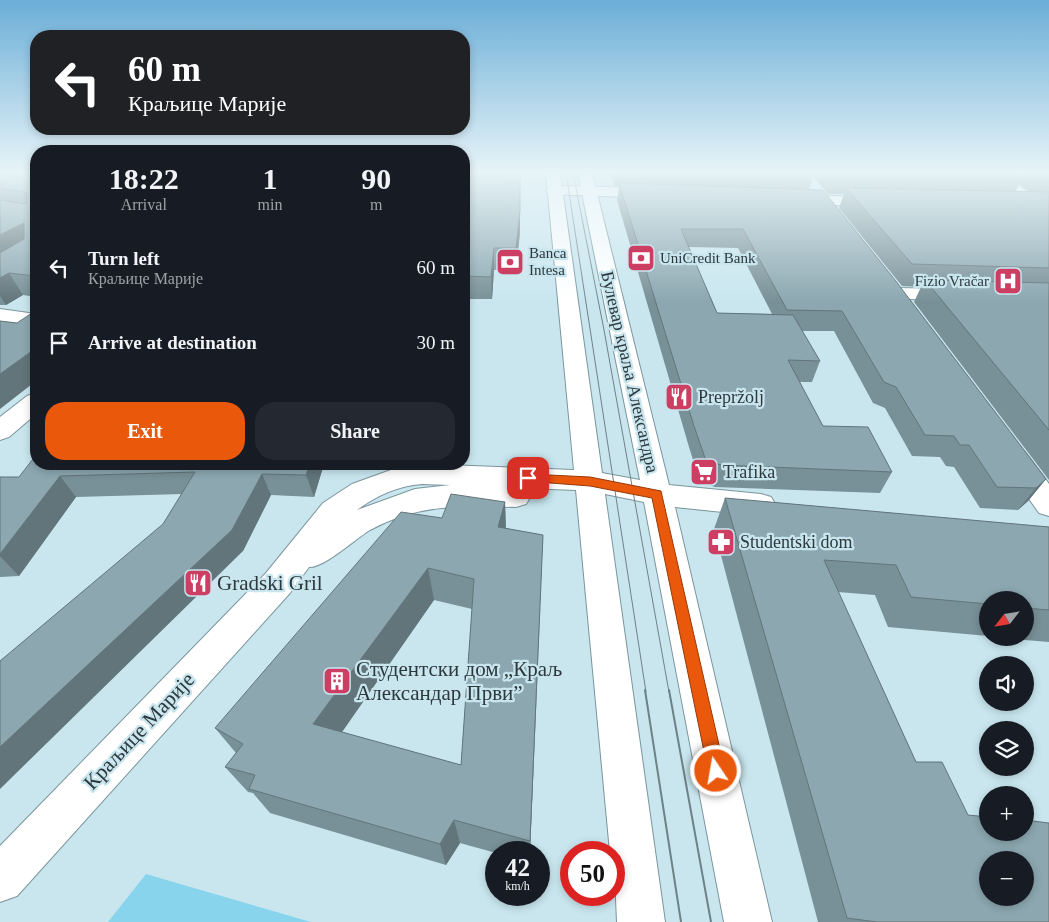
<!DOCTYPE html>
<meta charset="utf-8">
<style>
body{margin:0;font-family:Georgia,serif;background:#242831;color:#f1f3f6;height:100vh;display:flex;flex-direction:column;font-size:19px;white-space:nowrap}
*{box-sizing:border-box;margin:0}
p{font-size:16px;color:#9ea1a6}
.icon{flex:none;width:28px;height:28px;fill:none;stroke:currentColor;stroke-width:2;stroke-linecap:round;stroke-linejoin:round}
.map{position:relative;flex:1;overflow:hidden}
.side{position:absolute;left:30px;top:145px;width:440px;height:325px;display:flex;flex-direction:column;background:#171b24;border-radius:20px;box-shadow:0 2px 8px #0003}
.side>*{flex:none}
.hud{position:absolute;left:30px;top:30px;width:440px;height:105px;border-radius:20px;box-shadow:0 2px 8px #0003;background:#202124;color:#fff;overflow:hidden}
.needle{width:32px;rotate:239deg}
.buttons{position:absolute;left:979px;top:591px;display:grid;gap:10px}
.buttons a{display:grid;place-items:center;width:55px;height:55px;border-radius:50%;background:#171b24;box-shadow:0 2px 8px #0003;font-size:25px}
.speed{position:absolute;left:485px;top:841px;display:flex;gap:10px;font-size:25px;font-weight:700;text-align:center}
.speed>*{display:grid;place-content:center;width:65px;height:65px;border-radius:50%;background:#171b24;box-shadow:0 2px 8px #0003;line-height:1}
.speed small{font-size:12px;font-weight:400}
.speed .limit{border:8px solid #d22;background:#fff;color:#111}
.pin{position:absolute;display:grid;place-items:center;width:42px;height:42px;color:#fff;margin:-21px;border-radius:10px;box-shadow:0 2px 8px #0006}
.me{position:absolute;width:55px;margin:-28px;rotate:348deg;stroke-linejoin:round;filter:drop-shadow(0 0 4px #0008)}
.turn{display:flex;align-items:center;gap:18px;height:105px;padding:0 15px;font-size:22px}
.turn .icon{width:65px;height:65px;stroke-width:2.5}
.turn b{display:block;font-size:35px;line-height:42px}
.eta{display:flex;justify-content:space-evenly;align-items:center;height:85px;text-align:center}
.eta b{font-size:30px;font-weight:600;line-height:35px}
.button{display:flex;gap:10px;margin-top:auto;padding:10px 15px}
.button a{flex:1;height:58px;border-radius:20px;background:#ea580c;color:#fff;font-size:20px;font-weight:600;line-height:58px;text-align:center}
.button a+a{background:#242831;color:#f1f3f6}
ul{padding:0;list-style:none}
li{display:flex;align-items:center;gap:15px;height:75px;padding:0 15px}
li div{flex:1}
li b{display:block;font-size:19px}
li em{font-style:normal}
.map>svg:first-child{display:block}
.green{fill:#88d4ec}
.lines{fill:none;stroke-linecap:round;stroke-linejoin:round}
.minor-casing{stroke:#7a959d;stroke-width:2}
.major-casing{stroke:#7a959d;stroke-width:2}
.minor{fill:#fff;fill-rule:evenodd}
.major{fill:#fff;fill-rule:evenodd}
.tram-far1{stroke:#6e8187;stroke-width:1}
.tram{stroke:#6e8187;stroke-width:2}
.wall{fill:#789097;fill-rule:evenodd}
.shaded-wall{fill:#62757b}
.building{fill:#8ca7b0;stroke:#62757b;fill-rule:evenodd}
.route{fill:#ea580c;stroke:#983908}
.labels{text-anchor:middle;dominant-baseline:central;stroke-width:4.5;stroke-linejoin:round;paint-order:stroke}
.far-poi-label{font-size:15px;fill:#2d383c;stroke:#c9e6ef;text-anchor:start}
.street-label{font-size:18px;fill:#2d383c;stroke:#c9e6ef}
.poi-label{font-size:18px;fill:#2d383c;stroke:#c9e6ef;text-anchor:start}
.near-poi-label{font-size:21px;fill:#2d383c;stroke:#c9e6ef;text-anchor:start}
.near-street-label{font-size:21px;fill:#2d383c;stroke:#c9e6ef}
</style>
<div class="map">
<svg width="1049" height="922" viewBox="0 0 1049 922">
<rect width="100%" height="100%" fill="#c9e6ef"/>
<path class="green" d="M146,874L163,879L311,922H108Z"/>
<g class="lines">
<defs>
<path id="minor" d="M983,173H1000L1049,206V218L1043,216Z
M554,186L654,188L662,193L654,198L549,194L546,191Z
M795,195L879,197L887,202L879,207L790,203L787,200L790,197Z
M895,288L955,289L962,291L965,295L962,299L955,301L888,298L885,294L888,290Z
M0,309L36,314V326L0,321Z
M36,393V414L9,437L0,440V417L27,396Z
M1015,450L1025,452L1049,484V516L1039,513L1001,459L1005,452Z"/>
<path id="major" d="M546,173H560L602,473L640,480L578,173H592L669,485L761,494L771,497L776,505L771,513L761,516L675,507L772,922H724L644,502L605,494L665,922H617L614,852H610L576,490L524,488L531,496L526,504L516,507C462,506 420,503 370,530C355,539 324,568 309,567L290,593L17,896L0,902V846L266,573L323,503L352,484L402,466L422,464L574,470ZM422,484L450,485L415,489L357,510C377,495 398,486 422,484Z"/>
</defs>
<use href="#minor" class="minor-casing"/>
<use href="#major" class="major-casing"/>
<use href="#minor" class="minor"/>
<use href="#major" class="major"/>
<path class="tram-far1" d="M566,173L646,692
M573,173L604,330L669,692"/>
<path class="tram" d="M645,690L681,922
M669,690L711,922"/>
</g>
<path class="wall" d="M0,173H36V297L23,295L6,305H0Z
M464,173L520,232L516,270H494L492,299H464Z
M611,173H1016L1021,177L1023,173H1049V480L914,302L921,287L902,286L839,208L844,194H828L813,176L809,189L1046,479L1028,501L1018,510L980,508L954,467L946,466L940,457L912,456L885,408L873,403L834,331H802L820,361L812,382H799L823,426L892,472L880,493L715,487L702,482L699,479L689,447L617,200L619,187L614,186ZM1019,184L1031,192H1015ZM689,247L738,248L772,314L717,313Z
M36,464H324L314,497L271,495L243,551L163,524L182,494L76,497L19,576L0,577V477H19Z
M725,498L1049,527V642L1003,638H1025V600H988V636L888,627L875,595L838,592L916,762L968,815L1049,922H818L714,529Z
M505,502L506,528L543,535L530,852L496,853L460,843L446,865L270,813L253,793L248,792L225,767L236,753L215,728L442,518ZM434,600L472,609L461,765L342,732Z"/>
<path class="shaded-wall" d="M520,173V232L516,270V248Z
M24,223L36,244L0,263V235Z
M494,248V270L492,299L491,277Z
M9,273L23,295L6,305L0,296V278Z
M36,348V381L0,409V374Z
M310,464H324L314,497L306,475Z
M262,474L271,495L243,551L0,789V747Z
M60,476L76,497L19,576L0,556V554Z
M1046,479L1028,501L1018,510L1036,488Z
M505,502L506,535L498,527Z
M428,568L434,600L328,752L313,724Z
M542,568L530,852V841Z
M454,820L460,843L446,865L440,844Z"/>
<path class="building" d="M0,173H36V276L9,273L0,278V253L24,239V223L0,235V200L24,204L27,203L26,192L0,188Z
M464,173H520V211L516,248H494L491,277L464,276Z
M767,173H812L813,175Z
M833,173H1016L1023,178L834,175Z
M1042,173H1049V178Z
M619,183L823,190L895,280L1046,479L1036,488L997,487L969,445H960L954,436L925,435L896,387L884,382L842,311L787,310L743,229H681L717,313L793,315L820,361L788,360L823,426L868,427L892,472L721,465L709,461L705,458L694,426Z
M846,188L1049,192V268L912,264Z
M925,280L1049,283V430Z
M32,313L36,314V348L0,374V321L17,323Z
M36,455V464H310L306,475L262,474L232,530L0,747V661L163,524L195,472L60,476L0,554V477H19Z
M451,494L505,502L498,527L543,535L530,841L454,820L440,844L249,789L255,775L225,767L243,744L215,728L401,512L442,518ZM428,568L474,579L461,765L313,724Z
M725,498L1049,527V610L1025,608V600H988V604L911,597L896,565L824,560L916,762H942L968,815L988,817V832H1025V820L1049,823V922H877L847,918ZM988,860H1025V898H988Z"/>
<linearGradient id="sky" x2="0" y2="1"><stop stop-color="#6baed7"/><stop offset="0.57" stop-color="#e7f4f8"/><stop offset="1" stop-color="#e7f4f8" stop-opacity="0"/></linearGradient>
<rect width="1049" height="302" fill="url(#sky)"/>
<path class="route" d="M528,474L590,477L661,491L725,771L722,777L716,780L710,777L708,771L652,498L590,486L524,481L522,478Z"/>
<defs>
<symbol id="bank-square" viewBox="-11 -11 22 22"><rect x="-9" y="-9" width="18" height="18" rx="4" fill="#cd3e63" stroke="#c9e6ef"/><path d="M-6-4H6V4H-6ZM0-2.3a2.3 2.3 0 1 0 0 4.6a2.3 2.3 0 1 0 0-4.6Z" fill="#fff"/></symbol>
<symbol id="hospital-square" viewBox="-11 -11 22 22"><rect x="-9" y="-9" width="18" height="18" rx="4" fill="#cd3e63" stroke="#c9e6ef"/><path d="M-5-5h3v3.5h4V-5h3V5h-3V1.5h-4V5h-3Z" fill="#fff"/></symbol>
<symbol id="restaurant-square" viewBox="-11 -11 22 22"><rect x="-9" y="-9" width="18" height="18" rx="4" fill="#cd3e63" stroke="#c9e6ef"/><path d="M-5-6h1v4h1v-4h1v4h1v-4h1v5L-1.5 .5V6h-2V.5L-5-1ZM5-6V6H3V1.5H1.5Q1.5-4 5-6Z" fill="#fff"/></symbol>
<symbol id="supermarket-square" viewBox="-11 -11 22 22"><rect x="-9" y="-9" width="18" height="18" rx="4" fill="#cd3e63" stroke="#c9e6ef"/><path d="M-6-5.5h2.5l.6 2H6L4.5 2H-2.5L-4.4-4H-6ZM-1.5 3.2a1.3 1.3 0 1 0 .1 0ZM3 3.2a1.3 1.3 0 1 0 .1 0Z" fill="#fff"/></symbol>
<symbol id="pharmacy-square" viewBox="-11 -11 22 22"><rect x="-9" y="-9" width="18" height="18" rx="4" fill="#cd3e63" stroke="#c9e6ef"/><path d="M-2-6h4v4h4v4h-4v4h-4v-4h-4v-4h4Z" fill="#fff"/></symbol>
<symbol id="building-square" viewBox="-11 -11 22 22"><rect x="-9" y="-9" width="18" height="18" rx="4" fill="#cd3e63" stroke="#c9e6ef"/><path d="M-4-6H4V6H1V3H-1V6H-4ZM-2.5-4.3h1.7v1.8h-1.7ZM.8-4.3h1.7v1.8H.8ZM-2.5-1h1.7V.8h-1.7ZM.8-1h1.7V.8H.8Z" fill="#fff"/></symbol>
</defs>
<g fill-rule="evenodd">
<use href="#bank-square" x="625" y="242" width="32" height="32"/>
<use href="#bank-square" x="494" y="246" width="32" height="32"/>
<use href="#hospital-square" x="992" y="265" width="32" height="32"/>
<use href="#restaurant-square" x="663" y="381" width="32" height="32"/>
<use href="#supermarket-square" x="688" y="456" width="32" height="32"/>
<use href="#pharmacy-square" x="705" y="526" width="32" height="32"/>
<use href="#restaurant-square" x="182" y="567" width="32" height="32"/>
<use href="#building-square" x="321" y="665" width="32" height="32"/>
</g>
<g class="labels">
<g class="far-poi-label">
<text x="529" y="253">Banca<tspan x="529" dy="17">Intesa</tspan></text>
<text x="660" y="258">UniCredit Bank</text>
<text x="989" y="281" text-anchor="end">Fizio Vračar</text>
</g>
<g class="street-label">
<text transform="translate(630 372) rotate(77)">Булевар краља Александра</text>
</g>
<g class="poi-label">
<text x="698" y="397">Prepržolj</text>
<text x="723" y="472">Trafika</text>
<text x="740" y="542">Studentski dom</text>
</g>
<g class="near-poi-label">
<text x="217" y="583">Gradski Gril</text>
<text x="356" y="669">Студентски дом „Краљ<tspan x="356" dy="24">Александар Први”</tspan></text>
</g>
<g class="near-street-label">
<text transform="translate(139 731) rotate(-47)">Краљице Марије</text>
</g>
</g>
</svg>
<div class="buttons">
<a><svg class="needle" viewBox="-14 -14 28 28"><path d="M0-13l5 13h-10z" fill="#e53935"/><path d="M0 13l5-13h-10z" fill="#9ea1a6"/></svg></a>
<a><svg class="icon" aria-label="sound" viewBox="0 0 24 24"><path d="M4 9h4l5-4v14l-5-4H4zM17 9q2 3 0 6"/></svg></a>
<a><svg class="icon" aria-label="layers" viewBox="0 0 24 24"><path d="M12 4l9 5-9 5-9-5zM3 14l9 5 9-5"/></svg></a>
<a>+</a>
<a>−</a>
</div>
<div class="speed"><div>42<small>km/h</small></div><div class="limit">50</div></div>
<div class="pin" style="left:528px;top:478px;background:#d93025"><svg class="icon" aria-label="arrive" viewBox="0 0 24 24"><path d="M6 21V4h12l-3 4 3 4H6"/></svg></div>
<svg class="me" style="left:716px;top:771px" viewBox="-20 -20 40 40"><circle r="17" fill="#ea580c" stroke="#fff" stroke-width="3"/><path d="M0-11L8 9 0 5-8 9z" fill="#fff"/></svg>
<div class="hud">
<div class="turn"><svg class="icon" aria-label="left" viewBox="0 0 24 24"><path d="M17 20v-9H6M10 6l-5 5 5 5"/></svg><div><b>60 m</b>Краљице Марије</div></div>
</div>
<section class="side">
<div class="eta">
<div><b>18:22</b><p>Arrival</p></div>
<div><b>1</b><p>min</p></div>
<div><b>90</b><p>m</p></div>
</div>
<ul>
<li><svg class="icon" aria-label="left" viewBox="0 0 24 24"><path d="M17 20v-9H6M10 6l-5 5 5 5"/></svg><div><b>Turn left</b><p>Краљице Марије</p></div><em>60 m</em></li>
<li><svg class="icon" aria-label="arrive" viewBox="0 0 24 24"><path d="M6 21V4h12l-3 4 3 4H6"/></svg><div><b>Arrive at destination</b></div><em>30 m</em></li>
</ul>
<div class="button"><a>Exit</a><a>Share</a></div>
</section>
</div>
